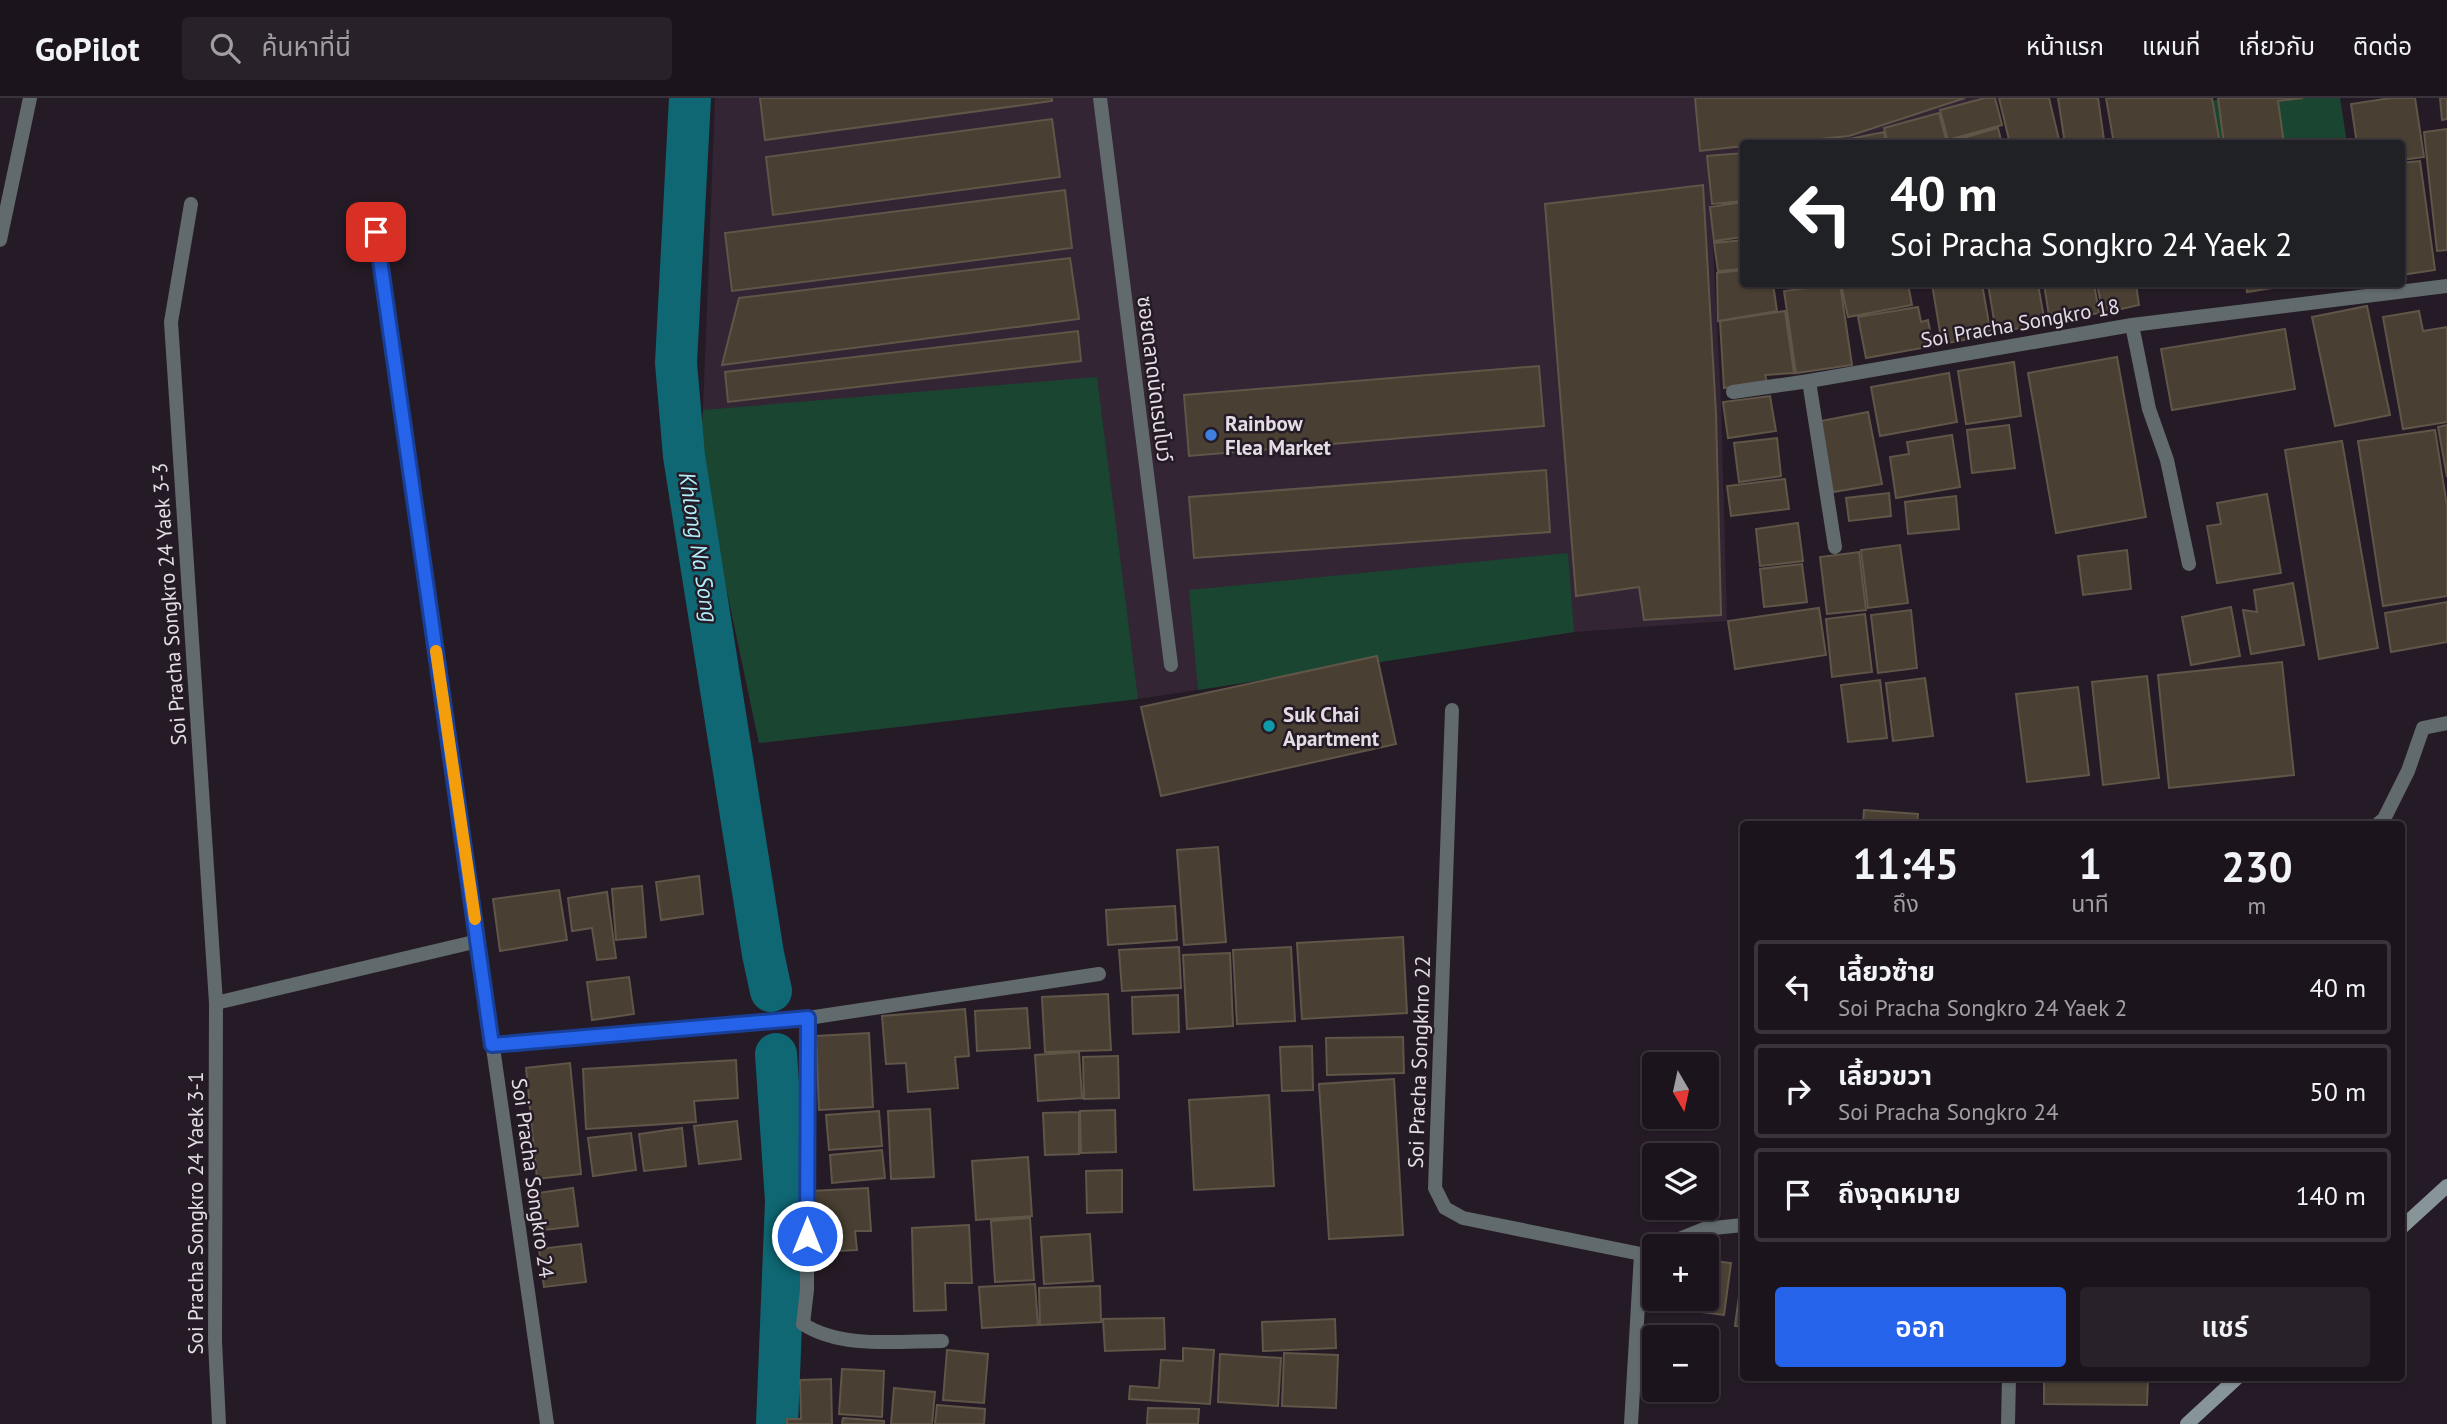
<!DOCTYPE html>
<html lang="th">
<meta charset="utf-8">
<style>
body{margin:0;font-family:"PT Sans","Noto Sans Thai",sans-serif;background:#292129;color:#f1f3f6;height:100vh;display:flex;flex-direction:column;font-size:26px;white-space:nowrap}
*{box-sizing:border-box;margin:0}
p{font-size:23px;color:#a09ea3}
.icon{flex:none;width:38px;height:38px;fill:none;stroke:currentColor;stroke-width:2;stroke-linecap:round;stroke-linejoin:round}
.map{position:relative;flex:1;overflow:hidden}
.side{position:absolute;left:1740px;top:723px;width:665px;height:560px;display:flex;flex-direction:column;background:#1c141c;border-radius:7px;box-shadow:0 2px 5px #0004,0 0 0 2px #3a333b}
.side>*{flex:none}
.top-card{position:absolute;left:1740px;top:42px;width:665px;height:147px;border-radius:7px;box-shadow:0 2px 5px #0004,0 0 0 2px #3a333b;background:#202124;color:#fff;overflow:hidden}
.needle{width:46px;rotate:171deg}
.tools{position:absolute;left:1642px;top:954px;display:grid;gap:14px}
.tools a{display:grid;place-items:center;width:77px;height:77px;border-radius:7px;background:#1c141c;box-shadow:0 2px 5px #0004,0 0 0 2px #3a333b;font-size:35px}
.pin{position:absolute;display:grid;place-items:center;width:60px;height:60px;color:#fff;margin:-30px;border-radius:14px;box-shadow:0 4px 10px #0006}
.me{position:absolute;width:77px;margin:-38px;rotate:0deg;stroke-linejoin:round;filter:drop-shadow(0 0 5px #0008)}
.turn{display:flex;align-items:center;gap:24px;height:147px;padding:0 35px;font-size:32px}
.turn .icon{width:91px;height:91px;stroke-width:2.5}
.turn b{display:block;font-size:49px;line-height:60px}
.eta{display:flex;justify-content:space-evenly;align-items:center;height:119px;text-align:center}
.eta b{font-size:42px;font-weight:600;line-height:49px}
.button{display:flex;gap:14px;margin-top:auto;padding:14px 35px}
.button a{flex:1;height:80px;border-radius:7px;background:#2563eb;color:#fff;font-size:28px;font-weight:600;line-height:80px;text-align:center}
.button a+a{background:#292129;color:#f1f3f6}
ul{padding:0;list-style:none}
li{display:flex;align-items:center;gap:21px;height:94px;margin:0 14px 10px;padding:0 21px;border:4px solid #3a333b;border-radius:7px}
li div{flex:1}
li b{display:block;font-size:26px}
li em{font-style:normal}
header{display:flex;align-items:center;gap:42px;box-sizing:border-box;height:98px;padding:0 35px;background:#1c141c;border-bottom:2px solid #3a333b}
header strong{font-size:33px}
nav{display:flex;gap:38px;margin-inline-start:auto;font-size:24px}
.search{width:490px;height:63px;background:#292129;display:flex;align-items:center;gap:18px;box-sizing:border-box;padding:0 24px;border-radius:7px;color:#a09ea3;font-size:26px}
.map>svg:first-child{display:block}
.built{fill:#332534}
.green{fill:#194531}
.lines{fill:none;stroke-linecap:round;stroke-linejoin:round}
.canal{stroke:#0e6773;stroke-width:42}
.building{fill:#493f32;stroke:#605648;stroke-width:2}
.service{stroke:#616a6d;stroke-width:14}
.minor{stroke:#616a6d;stroke-width:14}
.secondary{stroke:#879599;stroke-width:14}
.route-casing{stroke:#184099;stroke-width:18}
.route{stroke:#2563eb;stroke-width:12}
.slow{stroke:#f59e0b;stroke-width:12}
.shop-dot{fill:#3f7fe0;stroke:#251b26;stroke-width:2.5}
.culture-dot{fill:#0f9aa8;stroke:#251b26;stroke-width:2.5}
.labels{text-anchor:middle;dominant-baseline:central;stroke-width:5;stroke-linejoin:round;paint-order:stroke}
.street-label{font-size:21px;fill:#e4dde5;stroke:#251b26}
.poi-label{font-size:21px;font-weight:bold;fill:#e4dde5;stroke:#251b26;text-anchor:start}
.water-label{font-size:23px;font-style:italic;fill:#b0eef9;stroke:#251b26}
</style>
<header>
<strong>GoPilot</strong>
<div class="search"><svg class="icon" aria-label="search" viewBox="0 0 24 24"><circle cx="10" cy="10" r="6"/><path d="M15 15l6 6"/></svg>ค้นหาที่นี่</div>
<nav><a>หน้าแรก</a><a>แผนที่</a><a>เกี่ยวกับ</a><a>ติดต่อ</a></nav>
</header>
<div class="map">
<svg width="2447" height="1326" viewBox="0 0 2447 1326">
<rect width="100%" height="100%" fill="#251b26"/>
<path class="built" d="M715,0H1982L1851,42L1819,46H1743V54L1708,58L1721,304L1727,523L1574,534L1138,601L759,645L699,361L703,312Z"/>
<path class="green" d="M2230,0H2340L2347,45H2205L2199,5Z
M1097,279L1138,601L759,645L699,361L703,312Z
M1568,455L1574,534L1198,592L1189,492Z"/>
<g class="lines">
<path class="canal" d="M690,0L676,265L684,358L763,856L771,893
M776,956L786,1103L777,1326"/>
</g>
<path class="building" d="M760,0H1052V3L765,42Z
M1695,0H1965L1849,38L1772,46H1743V48L1700,53Z
M1985,0H1995L2002,27L1948,42L1940,12Z
M1999,0H2049L2060,46H2010Z
M2058,0H2098L2104,42L2088,46H2065Z
M2106,0H2212L2220,46H2114Z
M2218,0H2303L2278,3L2284,46H2224Z
M2391,0H2415L2424,59L2401,62V46H2357L2351,6Z
M2440,0H2447V21L2442,22Z
M1939,15L1947,45L1888,46L1884,30Z
M1052,21L1060,79L773,117L766,59Z
M1998,30L2002,46H1948V44Z
M2447,31V152L2437,153L2424,34Z
M1884,34L1886,46H1849V41Z
M1848,41L1849,46H1821Z
M1743,55V103L1712,106L1707,58Z
M2420,63L2435,172L2401,177V65Z
M1703,87L1716,316L1721,517L1644,522L1639,489L1576,498L1545,106Z
M1065,92L1072,150L732,193L725,135Z
M1743,104V139L1714,143L1710,109Z
M1743,142V171L1718,173L1714,145Z
M1070,160L1079,221L722,267L739,200Z
M1743,172V186H1773L1777,213L1718,223L1717,175Z
M1840,186L1852,267L1796,275L1784,193Z
M1841,186H1908L1912,207L1848,219Z
M1932,186H1982L1991,237L1942,246Z
M1988,186H2038L2045,226L1996,234Z
M2044,186H2094L2099,215L2050,224Z
M2097,186H2136L2139,207L2103,215Z
M2246,186H2298L2247,194Z
M2367,208L2390,317L2335,328L2312,219Z
M1918,209L1921,224L1928,222L1933,248L1866,260L1858,219Z
M1785,213L1794,275L1765,277L1767,284L1724,290L1720,223Z
M2419,213L2423,233L2447,229V324L2403,331L2383,219Z
M2285,231L2295,291L2172,312L2161,251Z
M1078,233L1081,263L728,304L725,274Z
M2117,259L2146,419L2056,435L2028,275Z
M2014,264L2021,318L1966,326L1958,273Z
M1539,268L1544,328L1189,358L1184,297Z
M1949,275L1957,324L1880,338L1871,289Z
M1770,298L1776,333L1728,340L1723,304Z
M1868,314L1882,386L1833,394L1821,323Z
M2009,327L2015,370L1972,375L1967,332Z
M2447,327V379L2438,329Z
M2435,332L2447,408V498L2383,508L2358,343Z
M1952,337L1960,389L1896,400L1890,359L1909,356L1907,344Z
M1777,340L1781,378L1739,384L1734,345Z
M2342,343L2378,550L2319,561L2285,352Z
M1546,372L1550,434L1194,460L1189,399Z
M1785,381L1789,411L1731,418L1727,388Z
M1889,395L1891,418L1849,423L1846,400Z
M2267,396L2281,475L2217,485L2207,428L2221,426L2217,405Z
M1956,398L1959,431L1908,436L1905,404Z
M1798,425L1803,463L1760,468L1756,431Z
M1900,447L1908,505L1868,510L1861,452Z
M2127,452L2131,491L2083,497L2078,458Z
M1859,454L1866,512L1827,516L1820,459Z
M1802,466L1807,504L1764,509L1760,471Z
M2293,485L2304,547L2251,556L2243,512L2257,514L2254,492Z
M2447,504V544L2391,554L2385,515Z
M2231,509L2240,558L2191,567L2182,519Z
M1819,510L1826,557L1735,571L1728,523Z
M1911,512L1917,570L1878,575L1871,517Z
M1865,516L1872,574L1832,579L1826,521Z
M1377,558L1396,646L1161,698L1141,609Z
M2282,564L2294,677L2169,690L2158,577Z
M2147,578L2159,680L2103,687L2092,584Z
M1925,580L1933,638L1893,643L1886,585Z
M1880,582L1887,640L1848,644L1841,587Z
M2078,589L2089,677L2027,684L2016,596Z
M1864,712L1918,716L1917,726H1863Z
M1218,749L1226,844L1184,847L1177,752Z
M699,778L703,816L661,822L656,784Z
M642,788L646,839L616,842L612,791Z
M559,792L567,842L500,853L493,801Z
M607,794L616,860L597,862L592,830L572,833L568,800Z
M1175,808L1177,842L1108,847L1106,812Z
M1403,839L1407,915L1302,921L1297,845Z
M1179,849L1181,890L1122,893L1119,852Z
M1291,849L1295,923L1237,926L1233,852Z
M1230,855L1233,928L1187,931L1183,857Z
M629,879L634,916L592,922L587,884Z
M1108,896L1111,952L1045,954L1042,899Z
M1178,897L1179,934L1133,936L1132,899Z
M1027,910L1030,950L977,953L975,913Z
M965,911L969,958L955,959L958,990L908,994L906,965L886,966L882,918Z
M869,935L873,1009L819,1012L816,938Z
M1403,939L1404,975L1327,977L1326,940Z
M1312,948L1313,992L1282,993L1280,949Z
M1079,954L1082,1000L1038,1003L1035,957Z
M1118,958L1119,1000L1084,1001L1083,959Z
M736,962L738,1000L694,1003L696,1024L586,1031L583,971Z
M570,965L581,1076L537,1081L526,970Z
M1394,981L1403,1137L1329,1141L1319,986Z
M1269,997L1274,1088L1194,1092L1189,1002Z
M930,1011L934,1079L891,1081L888,1013Z
M1115,1012L1116,1054L1081,1055L1080,1013Z
M879,1013L882,1048L829,1052L826,1017Z
M1079,1014V1056L1045,1057L1043,1015Z
M737,1023L741,1061L699,1066L694,1028Z
M682,1030L686,1068L644,1073L639,1036Z
M631,1035L636,1072L593,1078L588,1040Z
M882,1052L885,1080L832,1085L830,1057Z
M1028,1059L1032,1118L976,1122L972,1063Z
M1122,1072V1114L1087,1115L1086,1073Z
M573,1090L578,1128L535,1133L531,1096Z
M868,1090L871,1133H855L857,1152L815,1154L811,1093Z
M1030,1120L1034,1182L995,1184L991,1123Z
M969,1127L972,1185H945L946,1212L914,1213L912,1130Z
M1090,1136L1093,1183L1044,1186L1041,1139Z
M581,1146L586,1184L544,1189L539,1151Z
M1706,1162L1731,1165L1724,1217L1669,1210L1670,1200H1706Z
M1743,1168V1229L1735,1228Z
M1035,1186L1038,1227L982,1230L979,1189Z
M1100,1188L1101,1224L1040,1227L1039,1190Z
M1164,1220L1165,1251L1105,1253L1103,1221Z
M1335,1221L1336,1250L1263,1253L1262,1224Z
M1183,1250L1214,1252L1210,1306L1129,1301L1130,1288L1159,1290L1161,1262L1183,1263Z
M947,1252L988,1256L984,1305L943,1302Z
M1284,1255L1338,1257L1336,1310L1282,1308Z
M1220,1256L1281,1260L1278,1308L1218,1304Z
M842,1271L884,1273L882,1319L839,1316Z
M2044,1279H2148L2147,1307L2044,1306Z
M831,1281L832,1326H787V1321H801L800,1282Z
M894,1290L935,1294L932,1326H891Z
M937,1307L985,1311L984,1326H935Z
M1148,1310L1199,1311L1198,1326H1147Z
M843,1320L884,1323V1326H842Z"/>
<g class="lines">
<path class="service" d="M1100,0L1171,567
M2378,726L2384,721L2408,673L2423,630L2447,625"/>
<path class="minor" d="M191,106L171,224L216,905L215,1243L219,1326
M376,134L547,1326
M0,142L30,0
M2132,227L2149,311L2167,362L2189,466
M1733,294L1809,283
M1835,449L1809,283L2132,227L2447,188
M1452,612L1435,1090L1445,1110L1463,1120L1641,1156L1631,1326
M216,905L478,843
M808,920L807,1192L803,1226C841,1251 898,1243 942,1243
M492,947L808,920L1099,876
M1662,1148L1704,1131L1743,1127
M2008,1326L2009,1279"/>
<path class="secondary" d="M2401,1130L2447,1088
M2187,1326L2238,1279"/>
</g>
<g class="lines">
<defs>
<path id="route" d="M376,134L492,947L808,920L807,1138"/>
</defs>
<use href="#route" class="route-casing"/>
<use href="#route" class="route"/>
<path class="slow" d="M436,553L475,821"/>
</g>
<circle class="shop-dot" cx="1211" cy="337" r="7"/>
<circle class="culture-dot" cx="1269" cy="628" r="7"/>
<g class="labels">
<g class="street-label">
<text transform="translate(2020 225) rotate(-10)">Soi Pracha Songkro 18</text>
<text transform="translate(1155 281) rotate(83)">ซอยตลาดนัดเรนโบว์</text>
<text transform="translate(169 506) rotate(-94)">Soi Pracha Songkro 24 Yaek 3-3</text>
<text transform="translate(1419 964) rotate(-88)">Soi Pracha Songkhro 22</text>
<text transform="translate(533 1080) rotate(82)">Soi Pracha Songkro 24</text>
<text transform="translate(195 1115) rotate(-90)">Soi Pracha Songkro 24 Yaek 3-1</text>
</g>
<g class="poi-label">
<text x="1225" y="325">Rainbow<tspan x="1225" dy="24">Flea Market</tspan></text>
<text x="1283" y="616">Suk Chai<tspan x="1283" dy="24">Apartment</tspan></text>
</g>
<g class="water-label">
<text transform="translate(699 449) rotate(81)">Khlong Na Song</text>
</g>
</g>
</svg>
<div class="tools">
<a><svg class="needle" viewBox="-14 -14 28 28"><path d="M0-13l5 13h-10z" fill="#e53935"/><path d="M0 13l5-13h-10z" fill="#a09ea3"/></svg></a>
<a><svg class="icon" aria-label="layers" viewBox="0 0 24 24"><path d="M12 4l9 5-9 5-9-5zM3 14l9 5 9-5"/></svg></a>
<a>+</a>
<a>−</a>
</div>
<div class="pin" style="left:376px;top:134px;background:#d93025"><svg class="icon" aria-label="arrive" viewBox="0 0 24 24"><path d="M6 21V4h12l-3 4 3 4H6"/></svg></div>
<svg class="me" style="left:807px;top:1138px" viewBox="-20 -20 40 40"><circle r="17" fill="#2563eb" stroke="#fff" stroke-width="3"/><path d="M0-11L8 9 0 5-8 9z" fill="#fff"/></svg>
<div class="top-card">
<div class="turn"><svg class="icon" aria-label="left" viewBox="0 0 24 24"><path d="M17 20v-9H6M10 6l-5 5 5 5"/></svg><div><b>40 m</b>Soi Pracha Songkro 24 Yaek 2</div></div>
</div>
<section class="side">
<div class="eta">
<div><b>11:45</b><p>ถึง</p></div>
<div><b>1</b><p>นาที</p></div>
<div><b>230</b><p>m</p></div>
</div>
<ul>
<li><svg class="icon" aria-label="left" viewBox="0 0 24 24"><path d="M17 20v-9H6M10 6l-5 5 5 5"/></svg><div><b>เลี้ยวซ้าย</b><p>Soi Pracha Songkro 24 Yaek 2</p></div><em>40 m</em></li>
<li><svg class="icon" aria-label="right" viewBox="0 0 24 24"><path d="M7 20v-9h11M14 6l5 5-5 5"/></svg><div><b>เลี้ยวขวา</b><p>Soi Pracha Songkro 24</p></div><em>50 m</em></li>
<li><svg class="icon" aria-label="arrive" viewBox="0 0 24 24"><path d="M6 21V4h12l-3 4 3 4H6"/></svg><div><b>ถึงจุดหมาย</b></div><em>140 m</em></li>
</ul>
<div class="button"><a>ออก</a><a>แชร์</a></div>
</section>
</div>
